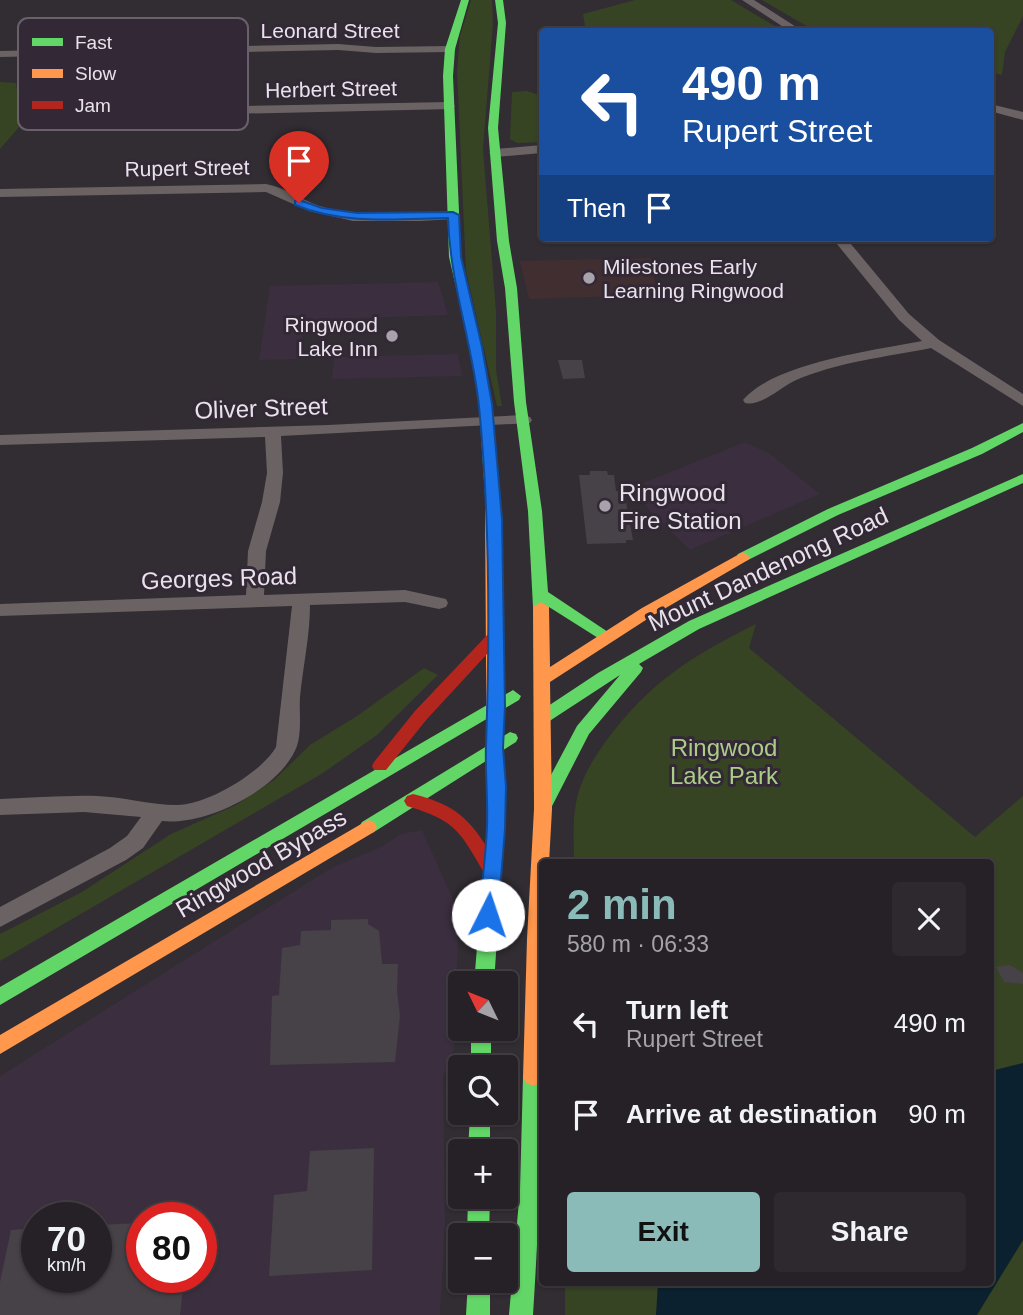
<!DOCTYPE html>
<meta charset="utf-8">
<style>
body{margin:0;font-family:Arial,sans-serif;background:#2e292e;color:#f1f3f6;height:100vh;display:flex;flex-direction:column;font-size:26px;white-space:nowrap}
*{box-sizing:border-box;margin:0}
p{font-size:23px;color:#a4a3a7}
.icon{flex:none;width:38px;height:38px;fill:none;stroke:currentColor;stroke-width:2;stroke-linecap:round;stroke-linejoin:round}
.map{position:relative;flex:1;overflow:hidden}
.drawer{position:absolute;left:539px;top:859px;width:455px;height:427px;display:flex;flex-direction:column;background:#262126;border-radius:7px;box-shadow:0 2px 5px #0004,0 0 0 2px #423e43}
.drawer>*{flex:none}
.top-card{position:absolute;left:539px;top:28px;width:455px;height:214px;border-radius:7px;box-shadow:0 2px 5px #0004,0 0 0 2px #423e43;background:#1a4fa0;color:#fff;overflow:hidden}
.needle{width:46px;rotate:313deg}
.controls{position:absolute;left:448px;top:971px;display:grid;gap:14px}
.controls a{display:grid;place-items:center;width:70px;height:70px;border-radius:7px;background:#262126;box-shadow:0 2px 5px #0004,0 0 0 2px #423e43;font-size:35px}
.speed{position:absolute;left:21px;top:1202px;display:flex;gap:14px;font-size:35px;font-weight:700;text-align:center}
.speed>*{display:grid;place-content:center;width:91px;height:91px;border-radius:50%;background:#262126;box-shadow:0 2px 5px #0004,0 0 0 2px #423e43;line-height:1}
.speed small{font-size:18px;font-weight:400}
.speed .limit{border:10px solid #d22;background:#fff;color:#111}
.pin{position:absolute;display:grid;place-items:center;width:60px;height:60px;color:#fff;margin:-72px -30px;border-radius:50% 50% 50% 0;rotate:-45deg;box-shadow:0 0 7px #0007}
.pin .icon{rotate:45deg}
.me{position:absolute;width:77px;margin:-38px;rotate:4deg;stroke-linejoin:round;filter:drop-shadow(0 0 5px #0008)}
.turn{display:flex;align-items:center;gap:24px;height:147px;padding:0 28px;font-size:32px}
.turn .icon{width:91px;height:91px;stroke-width:2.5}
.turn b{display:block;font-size:49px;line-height:60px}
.then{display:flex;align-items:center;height:66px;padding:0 28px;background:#0003;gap:14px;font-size:26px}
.round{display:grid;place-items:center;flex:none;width:74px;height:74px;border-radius:7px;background:#2e292e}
.head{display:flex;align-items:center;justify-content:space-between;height:119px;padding:0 28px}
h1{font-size:42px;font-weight:600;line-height:52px;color:#8bbbb9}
.cta{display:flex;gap:14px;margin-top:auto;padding:14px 28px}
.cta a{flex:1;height:80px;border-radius:7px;background:#8bbbb9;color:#111;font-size:28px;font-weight:600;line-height:80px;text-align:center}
.cta a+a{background:#2e292e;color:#f1f3f6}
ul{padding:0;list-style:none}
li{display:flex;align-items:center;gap:21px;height:91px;padding:0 28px}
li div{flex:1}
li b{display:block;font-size:26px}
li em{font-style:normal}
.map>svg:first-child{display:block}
.built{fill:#3b2f3f;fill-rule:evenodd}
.education{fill:#412e31}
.green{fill:#364424}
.water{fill:#0b212f}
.building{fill:#464248}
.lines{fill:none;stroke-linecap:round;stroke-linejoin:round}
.street{fill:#6a6263;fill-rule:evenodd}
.fast{fill:#63d668;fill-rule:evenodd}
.slow{fill:#ff974d;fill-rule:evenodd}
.jam{fill:#b3261e;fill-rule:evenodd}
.route{fill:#1a73e8;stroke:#114b97;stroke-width:2}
.poi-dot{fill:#a8a2aa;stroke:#332936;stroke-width:2.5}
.labels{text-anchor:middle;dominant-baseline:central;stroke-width:6;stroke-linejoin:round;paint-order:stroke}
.far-street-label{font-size:21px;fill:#e8e2ea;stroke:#332936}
.far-poi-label{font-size:21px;fill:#e8e2ea;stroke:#332936;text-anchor:start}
.street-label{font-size:24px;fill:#e8e2ea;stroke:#332936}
.poi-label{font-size:24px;fill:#e8e2ea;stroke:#332936;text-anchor:start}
.park-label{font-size:24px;fill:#abcd88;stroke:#332936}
.key{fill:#332936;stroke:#69606c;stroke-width:2}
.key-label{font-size:19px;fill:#e8e2ea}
</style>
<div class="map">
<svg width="1023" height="1315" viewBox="0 0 1023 1315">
<rect width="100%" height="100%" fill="#322c33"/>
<path class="built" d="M438,282L448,315L304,320L300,359L259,360L270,286Z
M458,354L462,376L332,379L334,357Z
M745,442L770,454L820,494L690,550L652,513L631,488Z
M422,830L459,913L454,1049L443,1077L445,1221L440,1315H0V1076L333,867L381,847L401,834ZM37,1218H96V1278H37ZM142,1218H201V1278H142Z"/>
<path class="education" d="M651,258L657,295L529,299L520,261Z"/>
<path class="green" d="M471,0H492L493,23L483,149L496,311V370L502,406H497L466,271L457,71L460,36Z
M635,0H731L783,31H586L583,14Z
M762,0H1023V16L1005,52L1002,75L991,72L990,32L815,31Z
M0,82L16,83L18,97L34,110L0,149Z
M527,91L542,96V142L517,143L510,139L512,92Z
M756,624L749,648L975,837L1023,796V1315H565V1283H990V863H574C574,842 572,819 577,798C582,777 593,759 606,741C651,681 690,657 756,624Z
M424,668L438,675L377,735L323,773L0,961V934L82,892L171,834L236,805L274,780L310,745L357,716Z"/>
<path class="water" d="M1023,1063V1240L977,1315H656L658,1283H990L991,1071Z"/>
<path class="building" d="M558,360H582L585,378L563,379Z
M590,471H607L608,475H614L616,491H624L633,540H626V543L587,544L579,475H590Z
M368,919V924L379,931L382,964H398L397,990L400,1016L395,1062L270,1065L272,996L279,995L282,948L300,945L301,931L331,930V920Z
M1010,965L1023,973V984L1004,982L996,967Z
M374,1148L372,1270L269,1276L274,1195L307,1191L310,1151Z
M142,1223V1278H184L180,1315H0V1282L11,1230L37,1228V1278H96V1225Z"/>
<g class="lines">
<path class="street" d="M742,0H754L804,32H791Z
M338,44L376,47L450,46L456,49L450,52L376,53L338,50L0,57V51Z
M449,102L455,106L453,109L45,118L39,114L45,110Z
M990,104L1023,112V120L990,111Z
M542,145V153L495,157L489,153L495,149Z
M266,184C288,188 305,203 327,208C368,218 411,213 453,211L460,215L453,219L421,221H353L309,211L266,192L0,197V189Z
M832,238H846L909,314L939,340L1023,394V406L931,348C886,357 837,362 794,381C780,388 760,407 745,403L743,400C774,363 875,350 922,341L899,320Z
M524,415L530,417L532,420L530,423L281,436L283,473L280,502L266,551L264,595L405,590L446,599L448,603L446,607L439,609L405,602L310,605C310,636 303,666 300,697C299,713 302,730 297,746C281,789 206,826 162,821L143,848L126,860L0,927V907L110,848L127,836L141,817L84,812L0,815V799C32,798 65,795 97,796C124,797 151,805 177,805C207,805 261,773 276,747L292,606L0,616V604L246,595L248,551L262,502L267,473L265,437L0,445V435L328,425Z"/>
<path class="fast" d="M461,0H469L455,49L453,76L461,257L482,347L491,404L499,496L492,500L485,496L479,404L470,347L449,257L443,76L445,49Z
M495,0H503L506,23L498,128L509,241L517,288L526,402L542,511L548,592L611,634L614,638L606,643L549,607L541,612L533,607L528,511L514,402L505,288L497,241L488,128L498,23Z
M1023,423V432L982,454L838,515L748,560L743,562L736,557L738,554L828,509L972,448Z
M1023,474V483L699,629L639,664L643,668L641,672L589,734L549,812H537L534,807L577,726L620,675L548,722H536L534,718L536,714L598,673L689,621Z
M513,690L521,696L519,700L0,1005V987Z
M510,732L516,734L518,738L516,742L374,832L368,834L362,832L359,827L362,822Z
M493,854L499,856L502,861L494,984H474L484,861L487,856Z
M471,1029H491V1068H471Z
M533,1068L540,1071L542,1075C542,1156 538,1235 533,1315H509L520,1189L523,1077L526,1071Z
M470,1113H490V1152H468Z
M468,1197H490L489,1236H467Z
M468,1281H490V1315H466Z"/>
<path class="slow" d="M492,492L499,496L505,829L499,866L493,868L487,866L484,861L487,829L485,496Z
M743,552L750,557L748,560L652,616L550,682L552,809L549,863H542V1079L540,1083L533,1086L526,1083L523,1077L527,939L534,809L533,607L541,602L549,607L550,667L642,608Z
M368,820L374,822L377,827L374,832L0,1054V1035Z"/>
<path class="jam" d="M495,631L500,632L503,636L500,640L427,719L386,770H374L372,766L374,762L415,711L490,632Z
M413,794C461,806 473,823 497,864L500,869L497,874L491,876L485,874C459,830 456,821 407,806L404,801L407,796Z"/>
</g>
<path class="route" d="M299,200L322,208L357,213L453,212L459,215L461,257L482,347L492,404L502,519L505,706L503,748L506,786L505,829L498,915L495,920L488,922L482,920L479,915C482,885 486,855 487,825C488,798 485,772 486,745C490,633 490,519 479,406C472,342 450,283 448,218C396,219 344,225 295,205V201Z"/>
<g class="poi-dot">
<circle cx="589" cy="278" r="7"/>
<circle cx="392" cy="336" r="7"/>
<circle cx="605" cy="506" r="7"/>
</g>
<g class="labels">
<g class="far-street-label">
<text x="330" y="30">Leonard Street</text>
<text transform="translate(331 89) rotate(-1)">Herbert Street</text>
<text transform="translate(187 168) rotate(-1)">Rupert Street</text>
</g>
<g class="far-poi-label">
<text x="603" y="266">Milestones Early<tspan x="603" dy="24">Learning Ringwood</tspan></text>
<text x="378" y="324" text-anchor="end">Ringwood<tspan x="378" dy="24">Lake Inn</tspan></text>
</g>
<g class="street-label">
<text transform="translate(261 408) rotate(-2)">Oliver Street</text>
<text transform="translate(768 569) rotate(-25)">Mount Dandenong Road</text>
<text transform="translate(219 578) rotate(-2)">Georges Road</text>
<text transform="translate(261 863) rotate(-30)">Ringwood Bypass</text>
</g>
<g class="poi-label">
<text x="619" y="492">Ringwood<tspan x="619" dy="28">Fire Station</tspan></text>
</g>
<g class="park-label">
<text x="724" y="747">Ringwood<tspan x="724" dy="28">Lake Park</tspan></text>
</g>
</g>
<rect x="18" y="18" width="230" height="112" rx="10" class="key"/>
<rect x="32" y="38" width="31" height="8" fill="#63d668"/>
<rect x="32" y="69" width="31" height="9" fill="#ff974d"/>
<rect x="32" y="101" width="31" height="8" fill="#b3261e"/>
<g class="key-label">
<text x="75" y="49">Fast</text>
<text x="75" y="80">Slow</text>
<text x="75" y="112">Jam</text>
</g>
</svg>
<div class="controls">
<a><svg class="needle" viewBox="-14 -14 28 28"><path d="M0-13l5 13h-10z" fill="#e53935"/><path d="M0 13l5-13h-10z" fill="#a4a3a7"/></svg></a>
<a><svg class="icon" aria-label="search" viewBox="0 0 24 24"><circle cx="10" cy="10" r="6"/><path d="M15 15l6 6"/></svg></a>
<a>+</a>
<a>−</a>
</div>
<div class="speed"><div>70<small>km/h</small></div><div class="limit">80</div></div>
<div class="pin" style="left:299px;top:203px;background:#d93025"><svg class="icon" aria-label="arrive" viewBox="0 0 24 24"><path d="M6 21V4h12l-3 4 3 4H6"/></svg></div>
<svg class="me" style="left:488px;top:915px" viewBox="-20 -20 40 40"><circle r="19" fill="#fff"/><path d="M0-13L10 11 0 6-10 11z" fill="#1a73e8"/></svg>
<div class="top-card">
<div class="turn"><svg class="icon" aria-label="left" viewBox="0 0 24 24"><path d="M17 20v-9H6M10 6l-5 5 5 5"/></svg><div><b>490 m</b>Rupert Street</div></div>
<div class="then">Then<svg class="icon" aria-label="arrive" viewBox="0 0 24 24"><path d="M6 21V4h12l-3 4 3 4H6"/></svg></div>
</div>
<section class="drawer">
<div class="head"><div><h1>2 min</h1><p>580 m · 06:33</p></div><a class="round"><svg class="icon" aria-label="close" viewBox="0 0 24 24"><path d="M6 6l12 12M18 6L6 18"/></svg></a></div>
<ul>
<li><svg class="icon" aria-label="left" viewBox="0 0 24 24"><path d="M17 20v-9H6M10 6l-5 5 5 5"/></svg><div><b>Turn left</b><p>Rupert Street</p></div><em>490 m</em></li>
<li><svg class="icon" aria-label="arrive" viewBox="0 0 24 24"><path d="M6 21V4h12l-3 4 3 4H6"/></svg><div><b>Arrive at destination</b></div><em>90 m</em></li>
</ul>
<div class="cta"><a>Exit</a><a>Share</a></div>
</section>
</div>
